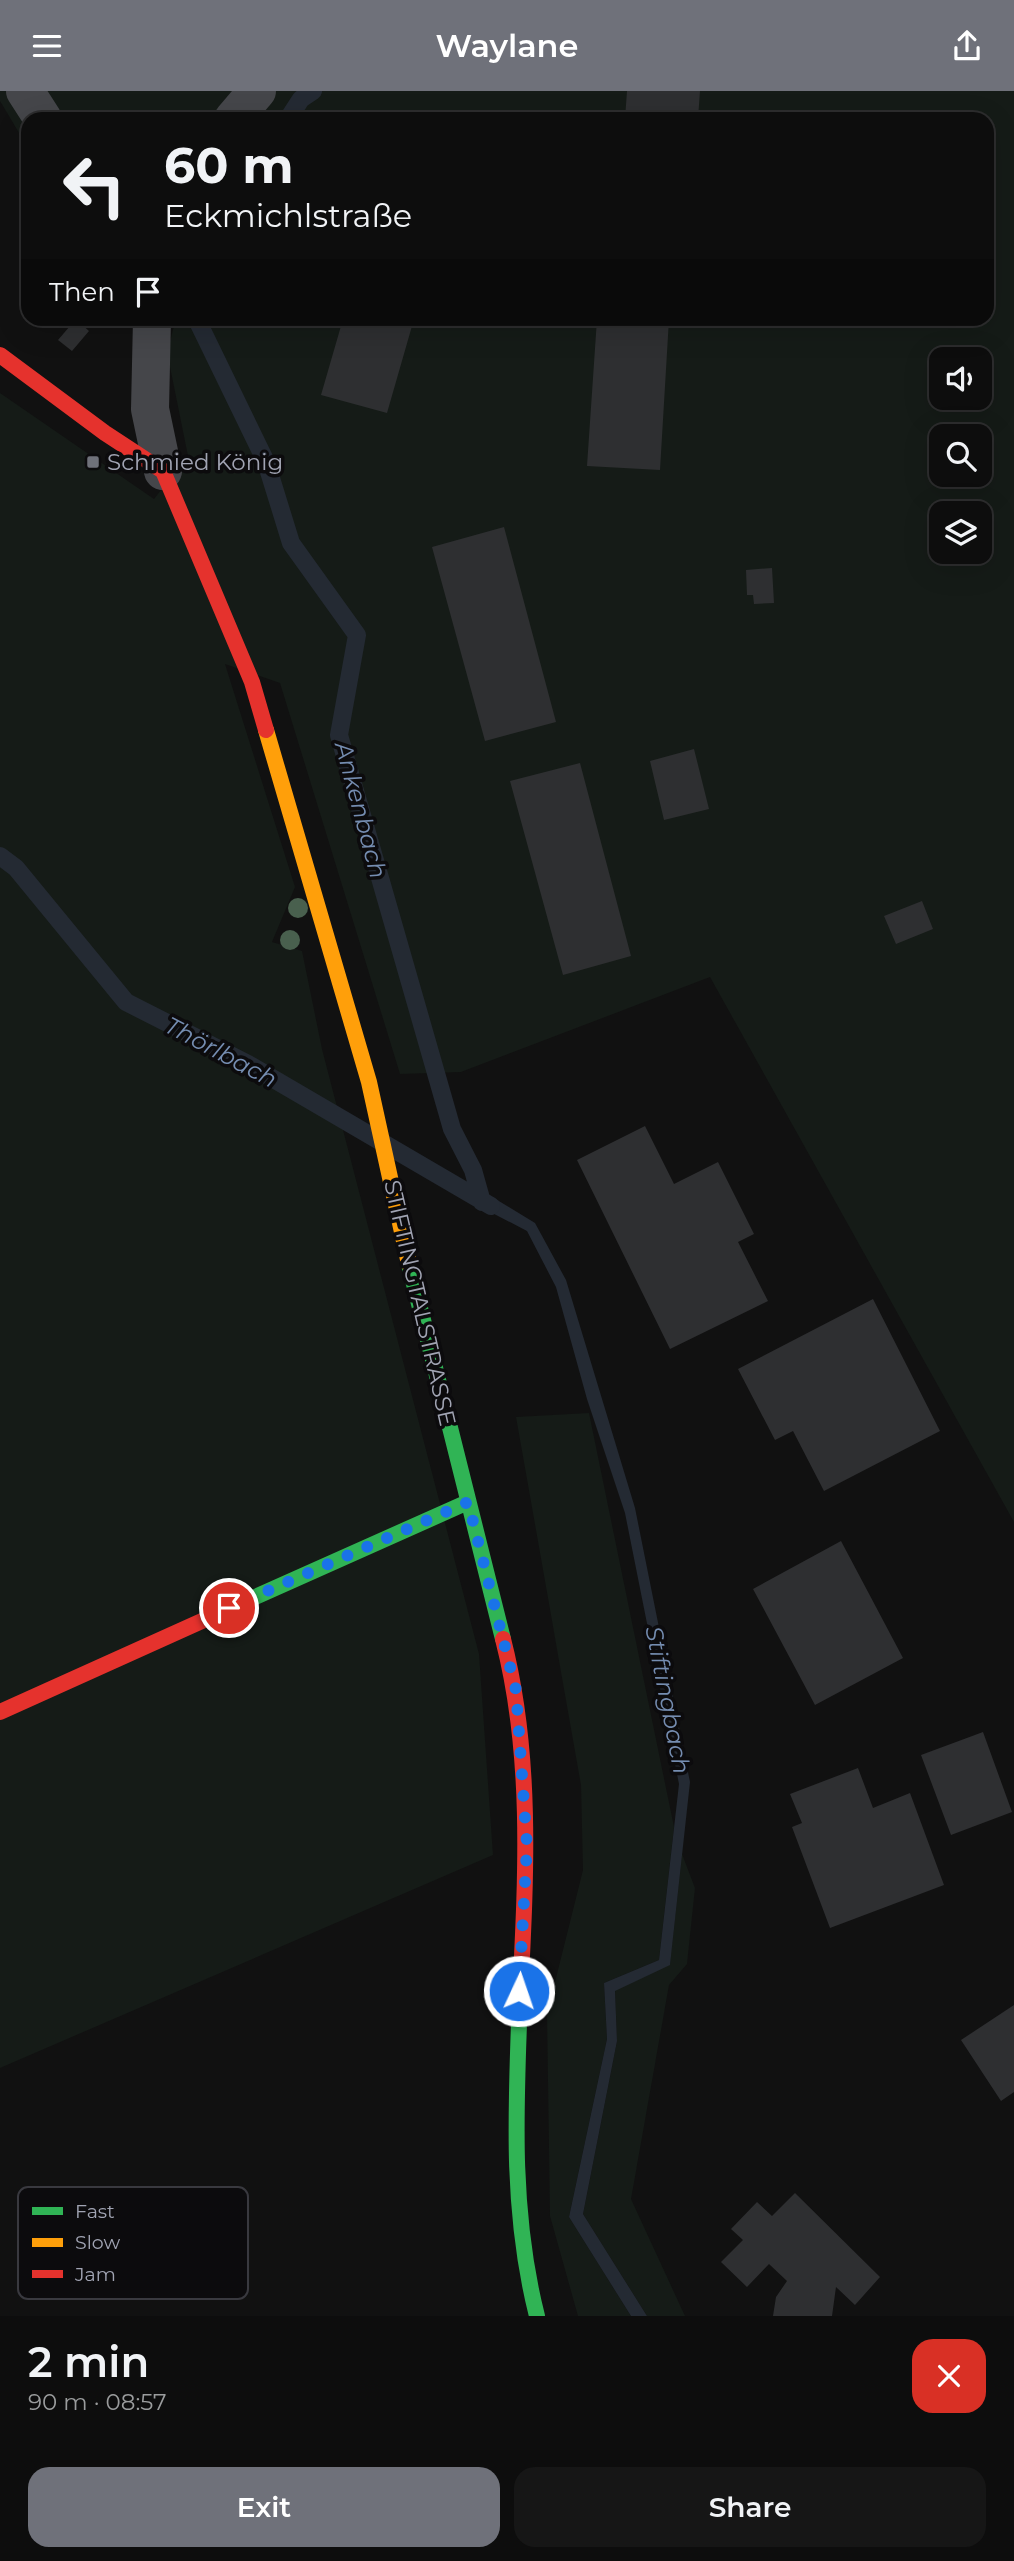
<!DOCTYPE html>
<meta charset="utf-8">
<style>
body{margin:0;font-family:Montserrat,sans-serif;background:#161616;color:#f1f3f6;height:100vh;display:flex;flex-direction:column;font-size:26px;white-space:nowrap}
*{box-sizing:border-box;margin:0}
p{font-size:23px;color:#9a9c9d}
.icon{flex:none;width:38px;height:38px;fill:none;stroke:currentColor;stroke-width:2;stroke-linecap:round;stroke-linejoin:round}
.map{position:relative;height:2225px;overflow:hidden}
.drawer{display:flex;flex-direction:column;background:#0d0d0d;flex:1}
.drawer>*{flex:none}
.banner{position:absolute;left:21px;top:21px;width:973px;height:214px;border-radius:21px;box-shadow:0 7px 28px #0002,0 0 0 2px #2d2d2e;background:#0d0d0d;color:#f1f3f6;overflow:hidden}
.tools{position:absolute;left:929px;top:256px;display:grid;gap:14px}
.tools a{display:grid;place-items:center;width:63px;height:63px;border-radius:14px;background:#0d0d0d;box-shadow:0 7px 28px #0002,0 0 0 2px #2d2d2e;font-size:35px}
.pin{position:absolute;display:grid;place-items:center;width:60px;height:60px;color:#fff;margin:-30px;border:4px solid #fff;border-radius:50%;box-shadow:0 2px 7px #0007}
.me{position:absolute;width:77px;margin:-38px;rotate:3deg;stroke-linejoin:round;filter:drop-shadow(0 0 5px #0008)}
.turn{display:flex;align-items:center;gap:24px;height:147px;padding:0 28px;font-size:32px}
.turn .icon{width:91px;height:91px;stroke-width:2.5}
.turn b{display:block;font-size:49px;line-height:60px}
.then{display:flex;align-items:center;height:66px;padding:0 28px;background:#0003;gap:14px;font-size:26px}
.round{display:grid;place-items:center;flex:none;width:74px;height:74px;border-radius:21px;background:#161616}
.headline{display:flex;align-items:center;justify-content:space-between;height:119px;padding:0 28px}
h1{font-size:42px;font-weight:600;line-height:52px}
.primary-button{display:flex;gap:14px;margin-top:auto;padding:14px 28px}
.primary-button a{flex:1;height:80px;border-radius:21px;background:#6f717a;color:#fff;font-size:28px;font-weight:600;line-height:80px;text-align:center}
.primary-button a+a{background:#161616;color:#f1f3f6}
header{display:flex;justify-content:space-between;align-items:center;height:91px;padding:0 28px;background:#6f717a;color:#fff;font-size:32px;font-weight:600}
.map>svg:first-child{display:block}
.green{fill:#151b17;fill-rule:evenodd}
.water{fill:#242a33}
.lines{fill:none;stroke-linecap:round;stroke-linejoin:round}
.stream{stroke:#242a33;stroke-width:18}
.building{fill:#2e2f31}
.street{stroke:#45464a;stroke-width:38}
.fast{stroke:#30b455;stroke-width:16}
.slow{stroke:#ff9f0a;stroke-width:16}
.jam{stroke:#e5322d;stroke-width:16}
.tree{fill:#49604e}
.route{stroke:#1a73e8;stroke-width:12;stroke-dasharray:0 21.6}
.poi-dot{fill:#6f717a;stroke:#0c0b0d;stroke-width:2.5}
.labels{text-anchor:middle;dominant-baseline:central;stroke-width:7;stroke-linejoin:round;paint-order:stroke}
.poi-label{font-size:23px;fill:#a1a4b3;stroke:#0c0b0d;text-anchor:start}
.street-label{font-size:23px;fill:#a1a4b3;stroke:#0c0b0d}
.water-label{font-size:24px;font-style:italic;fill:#758db1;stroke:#0c0b0d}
.key{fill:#0c0b0d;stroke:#39393f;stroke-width:2}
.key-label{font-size:19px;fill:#a1a4b3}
</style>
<header><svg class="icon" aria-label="menu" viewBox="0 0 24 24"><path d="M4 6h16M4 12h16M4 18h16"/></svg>Waylane<svg class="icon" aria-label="share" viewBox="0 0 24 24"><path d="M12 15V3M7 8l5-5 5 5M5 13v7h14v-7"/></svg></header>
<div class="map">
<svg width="1014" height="2225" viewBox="0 0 1014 2225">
<rect width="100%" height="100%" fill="#111"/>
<path class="green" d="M0,0H1014V1431L710,886L461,981L400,983L280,592L225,573L295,796L272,851L302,860L322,958L479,1563L493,1764L0,1977V302L154,408L188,365L167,261L176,228H987V28H28V57L0,10ZM942,268H980V306H942ZM942,345H980V383H942ZM942,422H980V460H942Z
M589,1322L674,1736L659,1869L604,1892L607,1948L569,2126L631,2225H578L550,2125L547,1923L583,1779L581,1694L516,1326Z
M682,1763L695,1797L687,1873L669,1894L631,2108L685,2225H647L583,2123L617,1950L615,1899L670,1873Z"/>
<path class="water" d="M479,1098L535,1132L566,1189L635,1417L690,1691L670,1874L615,1900L617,1950L583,2123L647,2225H631L569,2126L607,1948L604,1892L659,1869L679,1693L625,1422L587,1308L556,1196L527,1140L477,1114L472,1105Z"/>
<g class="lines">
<path class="stream" d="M288,28L301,8L313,0
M201,228L199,233L266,371L291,452L357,544L339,644L452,1038L473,1079L482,1111
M0,765L16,777L126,911L248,973L491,1115"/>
</g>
<path class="building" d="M627,0H700L698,28H625Z
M76,228L89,240L72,260L58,249Z
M343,228H414L387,322L321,304Z
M597,228H669L660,379L587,375Z
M504,436L556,631L485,650L432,456Z
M772,477L774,512L754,513L753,504H747L746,479Z
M694,658L709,718L664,729L650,670Z
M580,672L631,865L563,884L510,690Z
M922,810L933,838L896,853L884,825Z
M645,1035L674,1093L718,1071L754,1143L738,1151L768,1210L670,1258L577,1069Z
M873,1208L940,1340L824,1400L793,1340L775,1349L738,1278Z
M841,1450L903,1567L815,1614L753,1498Z
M983,1641L1012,1721L951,1744L921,1664Z
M858,1677L873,1717L910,1702L944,1794L830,1837L792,1736L802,1732L790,1703Z
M1014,1914V2001L1001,2010L961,1949Z
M795,2102L880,2186L855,2214L836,2196L832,2225H773L776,2206L787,2190L769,2173L747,2196L721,2171L743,2149L731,2138L757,2111L772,2125Z"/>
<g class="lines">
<path class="street" d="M25,0L43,28
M233,28L257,0
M152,228L150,318L163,380"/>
<path class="fast" d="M409,1173L503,1548
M244,1511L468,1411
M520,1906C516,2014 510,2119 537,2225"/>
<path class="slow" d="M266,639L369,991L409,1173"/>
<path class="jam" d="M0,264L105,342L163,380L252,591L266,639
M503,1548C533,1665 526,1786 520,1906
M0,1621L244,1511"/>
</g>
<g class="tree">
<circle cx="298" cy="817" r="10"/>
<circle cx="290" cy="849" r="10"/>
</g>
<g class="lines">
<path class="route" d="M229,1517L468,1411L516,1599L527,1755L519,1900"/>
</g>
<rect class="poi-dot" x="86" y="364" width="14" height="14" rx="3.5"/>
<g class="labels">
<g class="poi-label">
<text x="107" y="371">Schmied König</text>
</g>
<g class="street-label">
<text transform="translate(420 1212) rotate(77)">STIFTINGTALSTRASSE</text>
</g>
<g class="water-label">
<text transform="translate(361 719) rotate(75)">Ankenbach</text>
<text transform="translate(221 961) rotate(28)">Thörlbach</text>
<text transform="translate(668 1609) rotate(79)">Stiftingbach</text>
</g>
</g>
<rect x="18" y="2096" width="230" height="112" rx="10" class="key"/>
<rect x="32" y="2116" width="31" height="8" fill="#30b455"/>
<rect x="32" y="2147" width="31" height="9" fill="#ff9f0a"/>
<rect x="32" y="2179" width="31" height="8" fill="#e5322d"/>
<g class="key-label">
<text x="75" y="2127">Fast</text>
<text x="75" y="2158">Slow</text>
<text x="75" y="2190">Jam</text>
</g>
</svg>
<div class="tools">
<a><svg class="icon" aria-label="sound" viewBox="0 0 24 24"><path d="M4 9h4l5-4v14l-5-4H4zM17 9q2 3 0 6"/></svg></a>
<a><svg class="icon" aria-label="search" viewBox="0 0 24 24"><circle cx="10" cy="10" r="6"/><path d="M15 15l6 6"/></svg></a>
<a><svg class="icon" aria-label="layers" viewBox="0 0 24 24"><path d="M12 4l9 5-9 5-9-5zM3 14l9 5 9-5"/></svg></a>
</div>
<div class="pin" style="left:229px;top:1517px;background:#d93025"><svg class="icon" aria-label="arrive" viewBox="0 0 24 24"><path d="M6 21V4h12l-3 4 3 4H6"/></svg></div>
<svg class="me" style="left:519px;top:1900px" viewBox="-20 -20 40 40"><circle r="17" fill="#1a73e8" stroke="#fff" stroke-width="3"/><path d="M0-11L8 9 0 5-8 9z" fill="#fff"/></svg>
<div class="banner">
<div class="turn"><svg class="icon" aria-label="left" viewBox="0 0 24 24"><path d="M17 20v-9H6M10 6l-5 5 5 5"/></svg><div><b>60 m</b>Eckmichlstraße</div></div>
<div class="then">Then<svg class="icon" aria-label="arrive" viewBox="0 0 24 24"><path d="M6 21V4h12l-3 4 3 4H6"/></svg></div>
</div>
</div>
<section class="drawer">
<div class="headline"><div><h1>2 min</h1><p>90 m · 08:57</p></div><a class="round" style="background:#d93025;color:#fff"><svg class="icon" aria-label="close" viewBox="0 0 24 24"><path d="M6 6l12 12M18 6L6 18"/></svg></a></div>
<div class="primary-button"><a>Exit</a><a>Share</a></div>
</section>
